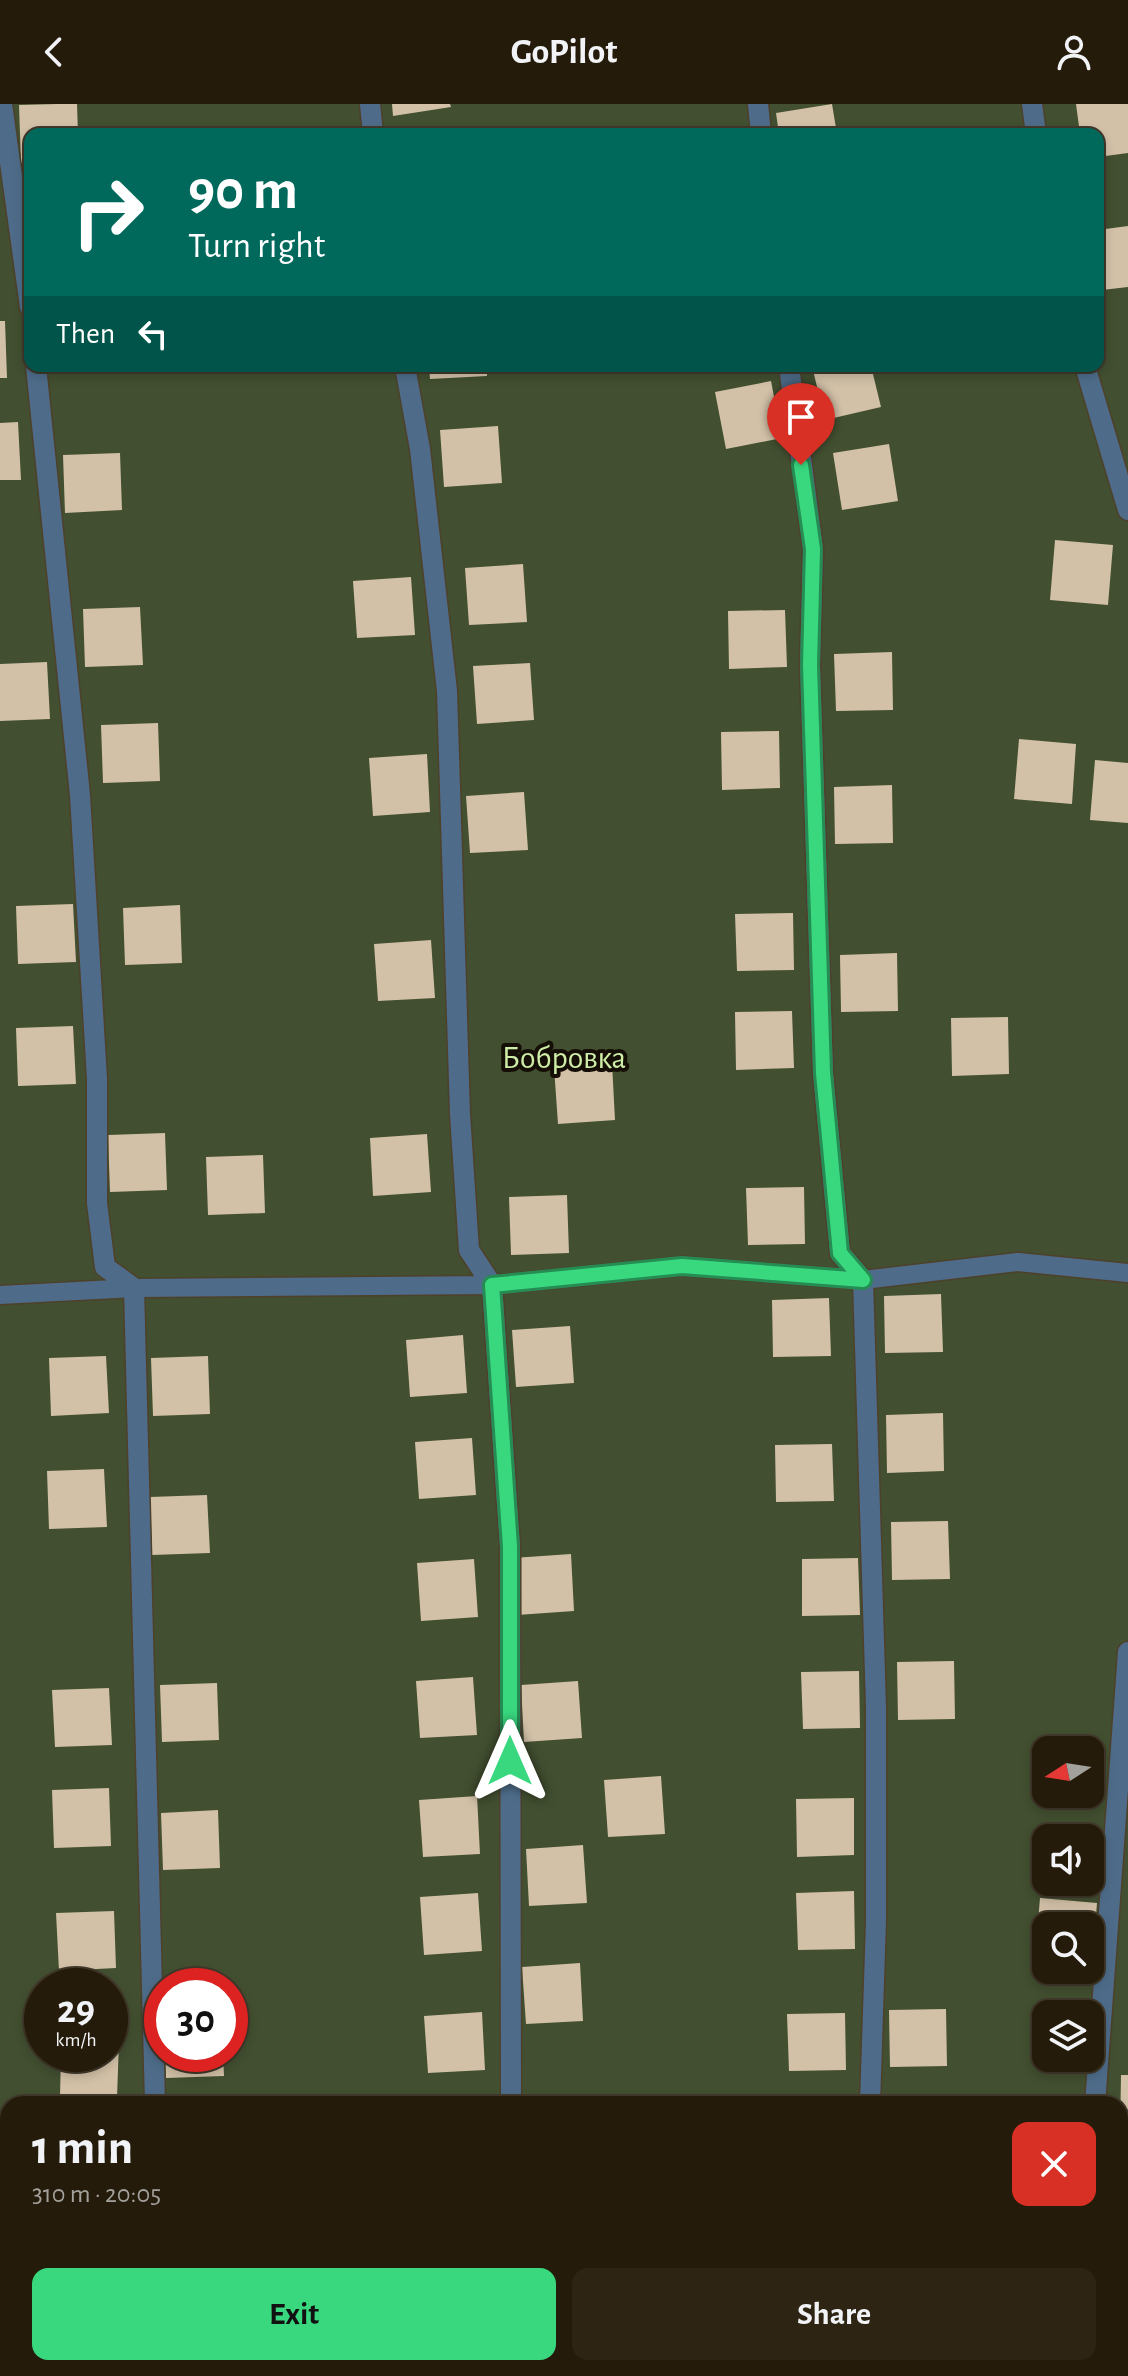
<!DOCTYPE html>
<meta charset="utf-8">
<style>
body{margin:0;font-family:"Alegreya Sans",sans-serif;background:#2d2413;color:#f1f3f6;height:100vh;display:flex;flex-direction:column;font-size:30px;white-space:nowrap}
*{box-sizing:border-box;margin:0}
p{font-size:26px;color:#a3a19c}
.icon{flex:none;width:44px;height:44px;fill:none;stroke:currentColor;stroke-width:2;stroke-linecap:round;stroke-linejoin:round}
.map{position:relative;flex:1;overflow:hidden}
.details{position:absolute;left:0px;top:1992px;width:1128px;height:280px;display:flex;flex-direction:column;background:#251b0a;border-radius:24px 24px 0 0;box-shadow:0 4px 12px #0003,0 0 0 2px #42392b}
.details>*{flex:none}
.hud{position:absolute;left:24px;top:24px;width:1080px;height:244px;border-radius:16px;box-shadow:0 4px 12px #0003,0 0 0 2px #42392b;background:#00695c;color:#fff;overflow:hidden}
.needle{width:52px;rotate:258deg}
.controls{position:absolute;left:1032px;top:1632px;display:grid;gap:16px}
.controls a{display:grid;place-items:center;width:72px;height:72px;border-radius:16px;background:#251b0a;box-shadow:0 4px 12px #0003,0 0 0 2px #42392b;font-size:40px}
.speed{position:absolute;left:24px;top:1864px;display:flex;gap:16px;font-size:40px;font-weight:700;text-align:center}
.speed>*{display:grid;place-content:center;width:104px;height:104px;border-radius:50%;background:#251b0a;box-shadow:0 4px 12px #0003,0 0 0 2px #42392b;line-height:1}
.speed small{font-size:20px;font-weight:400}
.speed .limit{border:12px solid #d22;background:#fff;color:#111}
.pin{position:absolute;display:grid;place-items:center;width:68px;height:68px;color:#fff;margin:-82px -34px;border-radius:50% 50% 50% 0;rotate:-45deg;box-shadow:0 0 8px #0007}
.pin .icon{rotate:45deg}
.me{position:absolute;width:88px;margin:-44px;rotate:0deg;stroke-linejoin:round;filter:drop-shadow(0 0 6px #0008)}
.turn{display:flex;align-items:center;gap:28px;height:168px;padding:0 32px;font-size:36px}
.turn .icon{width:104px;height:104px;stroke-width:2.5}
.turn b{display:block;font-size:56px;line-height:68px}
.then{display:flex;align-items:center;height:76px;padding:0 32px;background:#0003;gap:16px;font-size:30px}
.round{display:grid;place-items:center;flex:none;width:84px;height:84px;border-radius:16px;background:#2d2413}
.headline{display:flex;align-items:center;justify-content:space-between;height:136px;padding:0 32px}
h1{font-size:48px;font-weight:700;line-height:60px}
.button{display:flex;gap:16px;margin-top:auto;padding:16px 32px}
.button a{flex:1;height:92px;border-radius:16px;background:#39d87f;color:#111;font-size:32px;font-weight:700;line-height:92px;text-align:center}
.button a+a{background:#2d2413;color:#f1f3f6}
header{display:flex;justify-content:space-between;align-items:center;height:104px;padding:0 32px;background:#251b0a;font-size:36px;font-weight:700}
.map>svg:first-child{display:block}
.green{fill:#424f30;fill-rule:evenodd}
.building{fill:#d2c1a7}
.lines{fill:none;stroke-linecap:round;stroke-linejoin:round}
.lane-casing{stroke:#4e412b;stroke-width:21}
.street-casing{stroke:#4e412b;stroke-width:23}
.lane{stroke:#4e6c89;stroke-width:18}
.street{stroke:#4e6c89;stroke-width:20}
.route-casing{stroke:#258c53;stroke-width:20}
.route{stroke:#39d87f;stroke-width:14}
.labels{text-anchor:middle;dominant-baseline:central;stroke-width:8;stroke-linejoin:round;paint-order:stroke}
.park-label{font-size:32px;fill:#ceeda6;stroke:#140e06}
</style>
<header><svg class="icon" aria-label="back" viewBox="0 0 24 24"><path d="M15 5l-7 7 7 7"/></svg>GoPilot<svg class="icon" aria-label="person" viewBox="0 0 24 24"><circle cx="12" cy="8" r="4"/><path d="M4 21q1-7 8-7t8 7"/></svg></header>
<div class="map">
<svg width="1128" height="2272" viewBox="0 0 1128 2272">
<rect width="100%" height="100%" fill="#31240d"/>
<path class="green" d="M0,0H1128V2272H0ZM30,30H1098V262H30ZM1046,1646H1090V1690H1046ZM1046,1734H1090V1778H1046ZM1046,1822H1090V1866H1046ZM42,1882H110V1950H42ZM162,1882H230V1950H162ZM1046,1910H1090V1954H1046ZM8,2000H1120V2264H8Z"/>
<path class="building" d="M57,0H77L78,30H30V59H21L19,1Z
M392,0H450L451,3L393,12Z
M832,0L837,30H779L776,9Z
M1076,0H1128V49L1098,53V30H1080Z
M1128,122V183L1102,186L1098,126Z
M0,217H5L7,274H0Z
M429,262H487V272L430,275Z
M812,262H871L881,303L825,316Z
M771,277L782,334L726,345L715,288Z
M18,318L21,376H0V319Z
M498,322L502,379L444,383L440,326Z
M889,340L898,397L842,406L833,349Z
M120,349L122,406L65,409L63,351Z
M1055,436L1113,441L1108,501L1050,496Z
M523,460L527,518L469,521L465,464Z
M411,473L415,531L357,534L353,477Z
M140,503L143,561L85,563L83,505Z
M785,506L787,563L729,565L728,507Z
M892,548L893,606L836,607L834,550Z
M47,558L50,615L0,617V560Z
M530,559L534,616L477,620L473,562Z
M158,619L160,677L103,679L101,621Z
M779,627L780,684L722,686L721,628Z
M1019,635L1076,640L1072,700L1014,695Z
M427,650L430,708L373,712L369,654Z
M1095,656L1128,659V719L1090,716Z
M892,681L893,739L835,740L834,683Z
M524,688L528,746L470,749L466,692Z
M73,800L76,858L18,860L16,802Z
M180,801L182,859L125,861L123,804Z
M793,809L794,866L737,867L735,810Z
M431,836L435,894L378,897L374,840Z
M897,849L898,907L841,908L840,851Z
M792,907L794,964L736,966L735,908Z
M1008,913L1009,970L952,972L951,914Z
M73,922L76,980L18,982L16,924Z
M612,959L615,1016L558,1020L554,963Z
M165,1029L167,1086L110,1088L108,1031Z
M427,1030L431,1088L373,1092L370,1034Z
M263,1051L265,1109L208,1111L206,1053Z
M804,1083L805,1140L748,1141L746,1084Z
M567,1091L569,1149L511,1151L509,1093Z
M941,1190L943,1248L885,1249L884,1192Z
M829,1194L831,1252L773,1253L772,1196Z
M570,1222L574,1279L516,1283L512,1226Z
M463,1231L467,1289L410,1293L406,1236Z
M106,1252L109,1309L51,1312L49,1254Z
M208,1252L210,1310L153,1312L151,1254Z
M943,1309L944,1367L887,1369L886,1311Z
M472,1334L476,1391L419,1395L415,1338Z
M832,1340L834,1397L776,1398L775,1341Z
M104,1365L107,1423L49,1425L47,1367Z
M207,1391L210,1449L152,1451L150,1393Z
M948,1417L950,1475L892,1476L891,1418Z
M571,1450L574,1507L517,1511L513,1454Z
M858,1454L860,1511L802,1512V1455Z
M474,1455L478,1513L421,1517L417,1459Z
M954,1557L955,1615L898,1616L897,1558Z
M859,1567L860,1624L803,1625L801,1568Z
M473,1573L477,1631L420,1634L416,1577Z
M578,1577L582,1634L524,1638L521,1581Z
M217,1579L219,1636L162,1638L160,1581Z
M109,1584L112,1641L55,1643L52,1586Z
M661,1672L665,1730L608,1733L604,1676Z
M109,1684L111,1742L54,1744L52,1686Z
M477,1692L480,1750L423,1753L419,1696Z
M854,1694V1751L797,1753L796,1695Z
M218,1706L220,1764L163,1766L161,1709Z
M583,1741L587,1799L529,1802L526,1745Z
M854,1787L855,1845L798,1846L796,1789Z
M478,1789L482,1847L424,1851L420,1793Z
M1040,1794L1097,1799L1092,1860L1090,1822H1046V1855L1035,1854Z
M114,1807L116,1864L59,1867L56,1809Z
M580,1859L583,1917L526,1920L522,1863Z
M946,1905L947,1962L890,1963L889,1906Z
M482,1908L485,1966L428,1969L424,1912Z
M845,1909L846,1966L789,1967L787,1910Z
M110,1937H119L117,1994L60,1992L61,1950H110Z
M165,1950H223L224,1972L166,1974Z
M1121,1971H1128V2031L1120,2030Z
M1120,2125L1128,2126V2186L1120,2185Z
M168,2264H227L225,2272H167Z
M557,2264H616L614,2272H555Z
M650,2264H709L707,2272H648Z"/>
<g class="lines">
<defs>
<path id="lane" d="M0,1191L134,1184L492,1181L682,1162L863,1176L1018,1158L1128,1169
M637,2272L639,2264"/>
<path id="street" d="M2,0L30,203
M370,0L373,30
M758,0L761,30
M1032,0L1036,30
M36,262L80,691L97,975V1099L105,1163L134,1184L155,2000
M405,262L420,345L447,587L460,1010L469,1146L492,1181L510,1443L511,2000
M789,262L813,445L810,561L823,969L840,1149L863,1176L876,1603V1817L870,2000
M1085,262L1128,406
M1095,2000L1128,1548
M1120,2108H1128
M0,2131H8
M248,2272L250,2264
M1041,2272L1043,2264
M1076,2272L1077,2264"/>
</defs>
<use href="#lane" class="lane-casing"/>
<use href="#street" class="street-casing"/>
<use href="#lane" class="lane"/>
<use href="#street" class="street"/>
</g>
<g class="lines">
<defs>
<path id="route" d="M510,1657V1443L492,1181L682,1162L863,1176L840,1149L823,969L810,561L813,445L801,361"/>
</defs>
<use href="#route" class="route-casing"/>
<use href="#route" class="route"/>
</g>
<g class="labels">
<g class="park-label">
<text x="564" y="954">Бобровка</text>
</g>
</g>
</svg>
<div class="controls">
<a><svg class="needle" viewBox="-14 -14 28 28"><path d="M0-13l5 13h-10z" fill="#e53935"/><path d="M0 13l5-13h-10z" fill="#a3a19c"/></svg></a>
<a><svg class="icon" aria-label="sound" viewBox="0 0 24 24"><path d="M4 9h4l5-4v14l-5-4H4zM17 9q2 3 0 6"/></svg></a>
<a><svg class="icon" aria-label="search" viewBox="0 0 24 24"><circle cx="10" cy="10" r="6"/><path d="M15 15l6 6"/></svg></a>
<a><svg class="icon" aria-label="layers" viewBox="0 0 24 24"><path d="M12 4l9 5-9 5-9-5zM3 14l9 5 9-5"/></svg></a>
</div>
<div class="speed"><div>29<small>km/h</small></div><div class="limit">30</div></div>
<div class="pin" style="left:801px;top:361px;background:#d93025"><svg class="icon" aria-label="arrive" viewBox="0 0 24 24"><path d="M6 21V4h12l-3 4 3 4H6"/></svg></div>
<svg class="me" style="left:510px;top:1657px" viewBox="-20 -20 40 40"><path d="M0-17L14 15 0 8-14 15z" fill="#39d87f" stroke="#fff" stroke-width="4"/></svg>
<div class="hud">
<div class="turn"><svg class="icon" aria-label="right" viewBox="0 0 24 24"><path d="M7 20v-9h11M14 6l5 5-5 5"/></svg><div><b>90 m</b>Turn right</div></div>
<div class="then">Then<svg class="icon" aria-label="left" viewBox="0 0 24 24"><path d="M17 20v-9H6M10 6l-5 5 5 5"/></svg></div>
</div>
<section class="details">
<div class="headline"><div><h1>1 min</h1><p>310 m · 20:05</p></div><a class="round" style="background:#d93025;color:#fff"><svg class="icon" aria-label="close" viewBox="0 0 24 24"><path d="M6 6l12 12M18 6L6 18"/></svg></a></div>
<div class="button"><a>Exit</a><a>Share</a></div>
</section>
</div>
